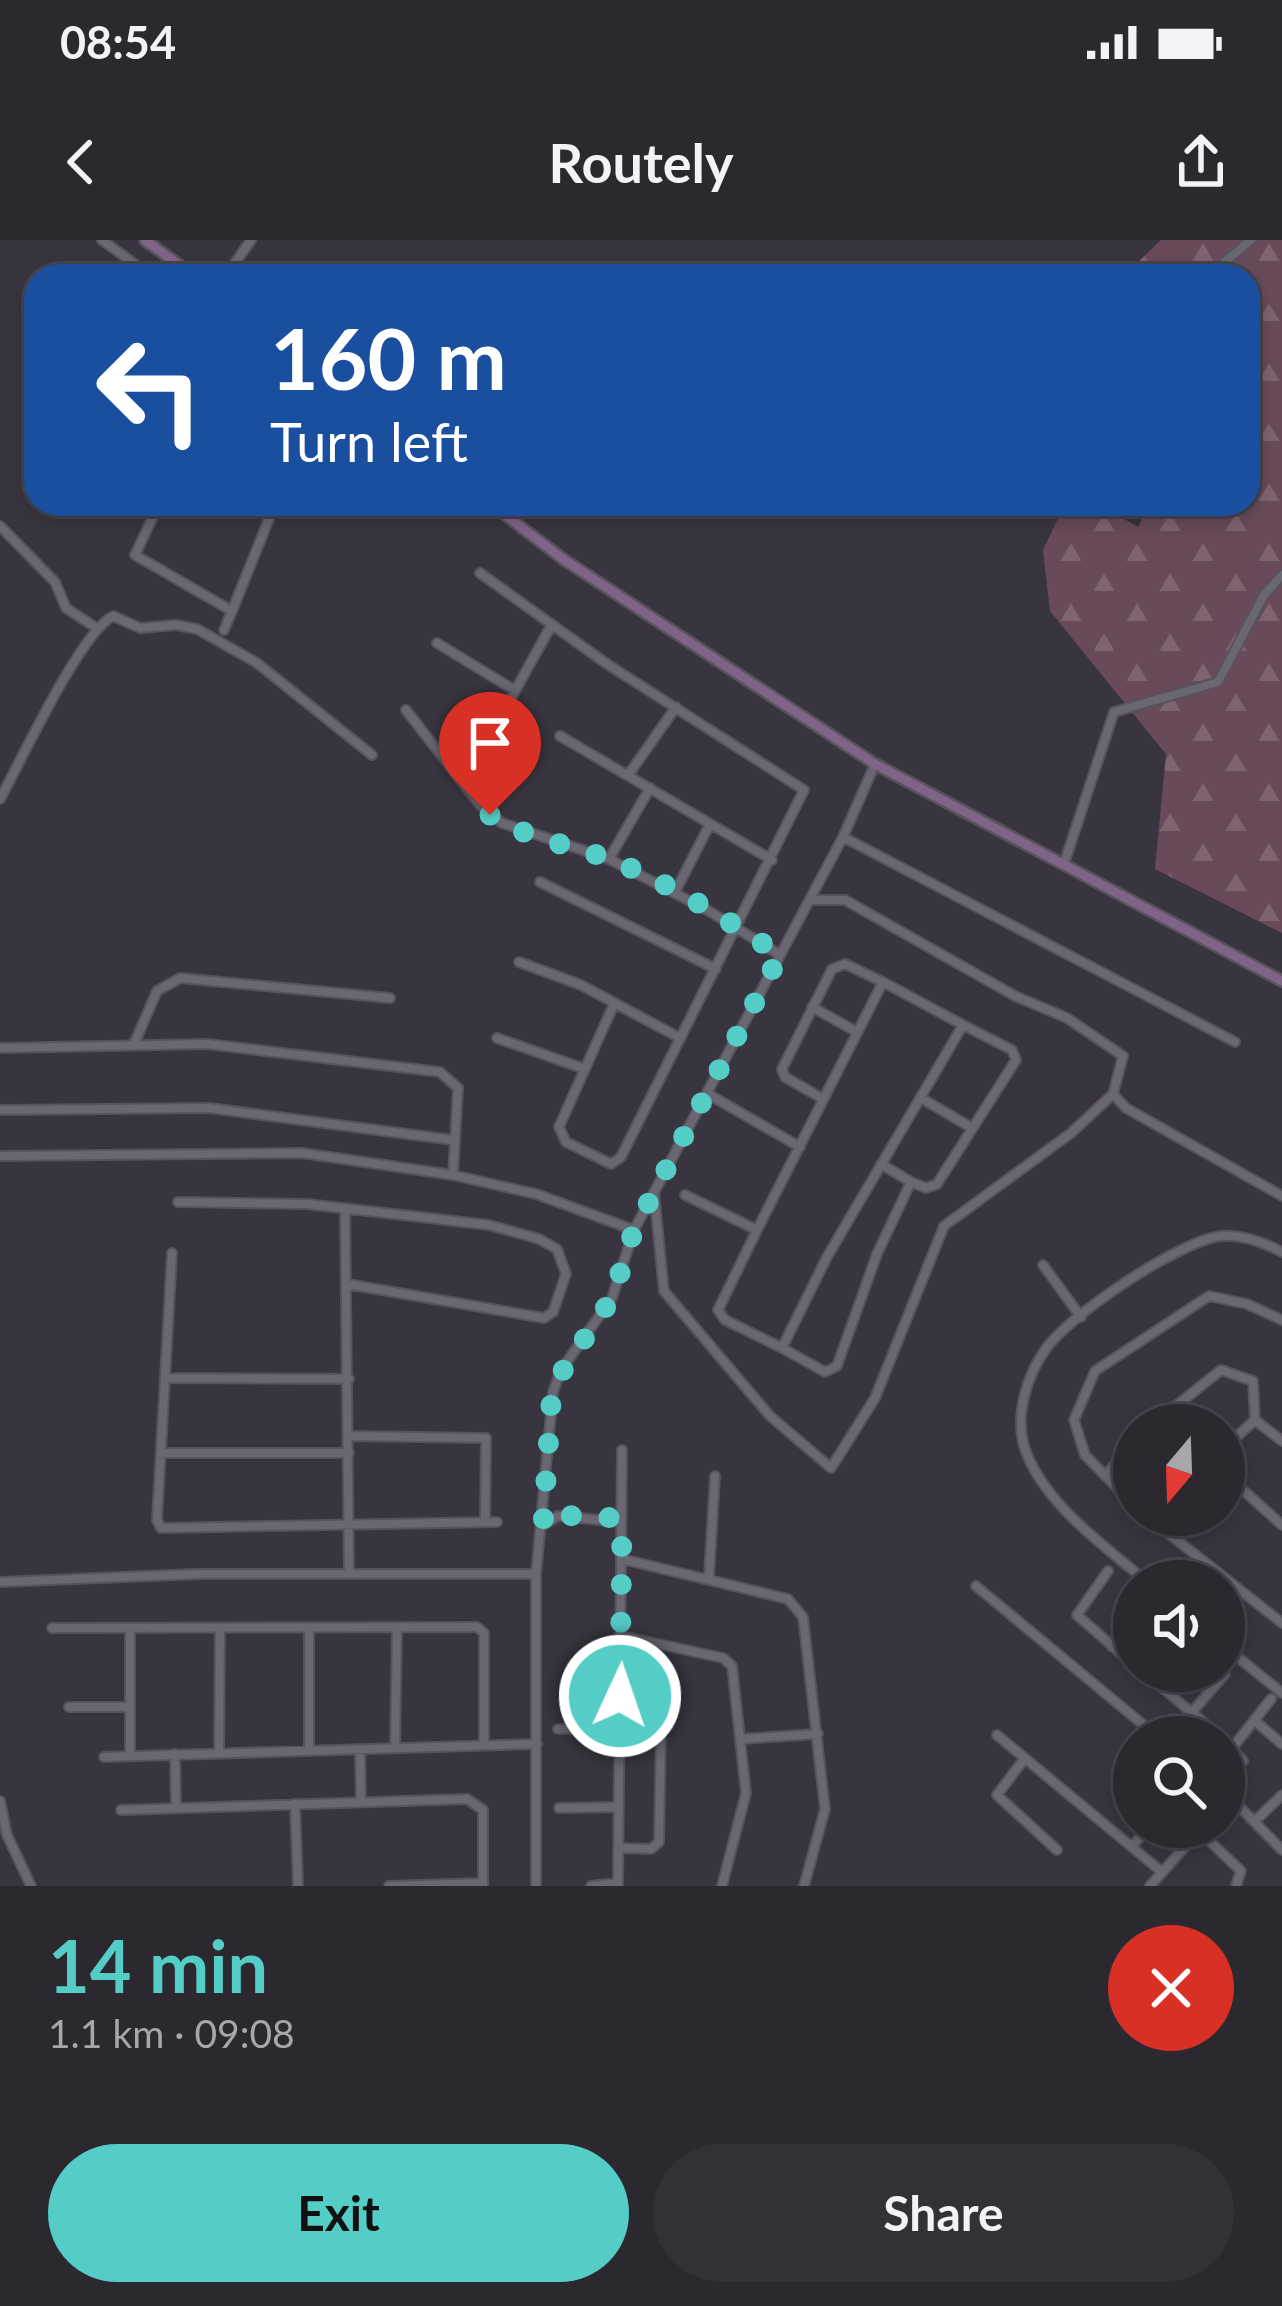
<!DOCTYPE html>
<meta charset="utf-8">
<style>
body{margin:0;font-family:Lato,sans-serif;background:#333038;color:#f1f3f6;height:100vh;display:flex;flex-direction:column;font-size:45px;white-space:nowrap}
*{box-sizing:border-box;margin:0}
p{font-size:39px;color:#a6a6ab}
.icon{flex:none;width:66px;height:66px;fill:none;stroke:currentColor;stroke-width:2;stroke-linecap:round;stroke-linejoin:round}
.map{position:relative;height:1646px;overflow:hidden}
.sheet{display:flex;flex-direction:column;background:#2b2830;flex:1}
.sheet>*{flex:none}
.top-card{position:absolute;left:24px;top:24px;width:1236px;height:252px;border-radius:36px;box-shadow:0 6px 18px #0003,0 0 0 3px #47444c;background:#1a4fa0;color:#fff;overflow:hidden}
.needle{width:78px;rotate:199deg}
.tools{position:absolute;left:1113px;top:1164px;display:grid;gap:24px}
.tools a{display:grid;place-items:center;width:132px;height:132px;border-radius:50%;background:#2b2830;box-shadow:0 6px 18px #0003,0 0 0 3px #47444c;font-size:60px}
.pin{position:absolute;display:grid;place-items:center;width:102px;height:102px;color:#fff;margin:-123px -51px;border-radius:50% 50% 50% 0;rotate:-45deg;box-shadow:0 0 12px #0007}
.pin .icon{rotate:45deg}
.me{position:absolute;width:132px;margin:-66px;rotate:3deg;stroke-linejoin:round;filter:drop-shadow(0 0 9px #0008)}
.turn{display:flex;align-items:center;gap:42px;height:252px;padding:0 48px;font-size:54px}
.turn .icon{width:156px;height:156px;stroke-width:2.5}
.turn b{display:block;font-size:84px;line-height:102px}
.round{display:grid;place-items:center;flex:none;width:126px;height:126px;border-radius:63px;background:#333038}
.summary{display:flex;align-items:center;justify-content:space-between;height:204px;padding:0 48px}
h1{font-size:72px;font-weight:700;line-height:90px;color:#54cdc7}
.action{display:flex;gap:24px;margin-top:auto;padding:24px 48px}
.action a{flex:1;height:138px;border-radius:72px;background:#54cdc7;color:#111;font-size:48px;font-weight:700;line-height:138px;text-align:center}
.action a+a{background:#333038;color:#f1f3f6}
.status{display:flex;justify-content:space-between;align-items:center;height:84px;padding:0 60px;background:#2b2830;direction:ltr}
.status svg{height:33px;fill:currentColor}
header{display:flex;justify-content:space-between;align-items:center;height:156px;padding:0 48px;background:#2b2830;font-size:54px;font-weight:700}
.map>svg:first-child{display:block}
.forest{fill:url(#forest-firs)}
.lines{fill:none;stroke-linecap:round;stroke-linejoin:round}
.street-casing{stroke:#56535c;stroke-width:12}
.secondary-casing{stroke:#56535c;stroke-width:14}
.street{stroke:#6a6672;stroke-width:8}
.secondary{stroke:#806488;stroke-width:9}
.route{stroke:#54cdc7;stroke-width:21;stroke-dasharray:0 37.8}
</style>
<div class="status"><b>08:54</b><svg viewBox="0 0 49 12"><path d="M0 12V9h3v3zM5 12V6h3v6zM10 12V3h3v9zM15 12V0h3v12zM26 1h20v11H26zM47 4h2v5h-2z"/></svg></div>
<header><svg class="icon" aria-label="back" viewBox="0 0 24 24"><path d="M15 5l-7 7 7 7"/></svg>Routely<svg class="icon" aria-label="share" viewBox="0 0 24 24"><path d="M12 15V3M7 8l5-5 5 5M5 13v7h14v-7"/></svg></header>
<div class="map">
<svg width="1282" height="1646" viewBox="0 0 1282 1646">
<defs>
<pattern id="forest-firs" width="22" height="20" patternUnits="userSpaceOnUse" patternTransform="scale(3)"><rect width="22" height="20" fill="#694a5a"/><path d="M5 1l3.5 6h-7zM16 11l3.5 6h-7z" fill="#7e6371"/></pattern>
</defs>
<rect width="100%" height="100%" fill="#393540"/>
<path class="forest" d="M1161,0H1282V693L1155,629L1166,514L1050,371L1043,310L1065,264H1098L1138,287L1150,264H1248V36H1135V25Z"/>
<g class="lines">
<defs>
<path id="street" d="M102,0L151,36
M226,36L251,0
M1208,36L1251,0
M159,264L135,315L232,371L275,264
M0,286L55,342L66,368L98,389
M480,333L607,424L804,550L621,917L611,924L566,902L559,887L614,764
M224,390L232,371
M437,403L514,450
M406,470L480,565L502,583L609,619L709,671L780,715
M560,496L772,620
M485,505L551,386
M629,534L676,467
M0,559C21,521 80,393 113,376L140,388L176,385L197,389L257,423L372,515
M843,597L1235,802
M609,619L650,548
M1064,624L1114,472L1218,442L1264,355L1282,335
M540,642L716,729
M675,652L710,584
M811,660H845L1015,756L1067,778L1123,816L1113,854L1126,868L1282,956
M519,722L581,745L680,798
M812,767L857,792
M497,798L582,828
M134,804L157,751L180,738L390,758
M0,808L207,804L440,832L458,848L453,935
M708,854L800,907
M921,858L972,888
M0,870L209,868L453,900
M0,916L302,913L453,935L536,954L634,990
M911,942L926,948L937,944L1016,820L1012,810L963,785
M654,953L664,1051L770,1176L831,1228L875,1158L944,986L1071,893L1113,854
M685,955L757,990L883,742L845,724L832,729L782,829L785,837L823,859
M178,962L307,964L489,985L539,999L557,1009L566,1034L553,1072L544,1078L347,1044
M345,970L349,1333
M757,990L718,1070L725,1080L782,1108L827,1017L963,785L883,742
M172,1013L157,1280L161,1288L497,1282
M1043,1025L1081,1077
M782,1108L825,1132L837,1126L877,1014L911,942L881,924
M166,1138L349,1139
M1152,1185L1221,1130L1253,1141L1255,1180L1282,1201
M349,1196L486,1198L485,1282
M1224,1208L1255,1180
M161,1213H349
M1224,1233L1282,1285
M1105,1236L1134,1202
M1134,1265L1085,1215L1074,1180L1095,1131L1209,1056L1247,1064L1282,1080
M1145,1275L1282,1383
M544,1285L558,1276L621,1282
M622,1319L788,1359L803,1377L825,1569L804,1646
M1108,1331L1077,1375L1134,1425
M709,1336L715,1236
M1146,1341C1103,1305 1041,1261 1024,1206C1015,1174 1027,1136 1045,1110C1069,1075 1179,1001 1221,996C1242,994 1263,1002 1282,1012
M0,1342L198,1334H536
M976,1346L1158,1497
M52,1388L477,1387L484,1393V1505
M309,1388V1511
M130,1390V1516
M622,1396L723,1418L732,1426L746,1553L722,1646
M1224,1406L1282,1453
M1112,1407L1134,1381
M1142,1431L1221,1497
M69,1467H129
M1192,1472L1225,1434
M1254,1480L1282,1504
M558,1489H619
M997,1495L1162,1632
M740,1499L818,1494
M1224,1499L1243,1521L1224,1543
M395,1507L397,1389
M1233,1507L1271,1459
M360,1509L361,1562
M219,1513L220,1389
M175,1514L176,1567
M104,1517L537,1504
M1025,1518L997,1555L1057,1610
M1224,1551L1282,1610
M0,1561L7,1595L31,1646
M295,1564L298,1646
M559,1568L619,1567
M121,1570L467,1559L483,1570V1646
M1256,1580L1282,1555
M1132,1607L1148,1587
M618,1608L651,1609L659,1602L661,1486L619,1479
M389,1646L483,1643
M536,1646V1334L553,1152L561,1130L612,1058L634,990L843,597L875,524
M591,1646L618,1643
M618,1646L622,1210
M1150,1646L1199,1591L1241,1631L1236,1646"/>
<path id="secondary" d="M145,0L194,36
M491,264L563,319L875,524L1282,741"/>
</defs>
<use href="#street" class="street-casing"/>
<use href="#secondary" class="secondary-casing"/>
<use href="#street" class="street"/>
<use href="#secondary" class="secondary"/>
</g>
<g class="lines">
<path class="route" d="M490,575C524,598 568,604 606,618C667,641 726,679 780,715L634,990L612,1058L558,1138L551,1164L543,1286C561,1272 603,1271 622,1283L620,1456"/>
</g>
</svg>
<div class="tools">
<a><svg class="needle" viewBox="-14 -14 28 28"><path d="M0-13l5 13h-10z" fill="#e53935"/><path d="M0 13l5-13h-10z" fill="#a6a6ab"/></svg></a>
<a><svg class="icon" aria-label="sound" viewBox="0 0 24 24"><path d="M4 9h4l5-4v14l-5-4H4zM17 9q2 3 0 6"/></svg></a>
<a><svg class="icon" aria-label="search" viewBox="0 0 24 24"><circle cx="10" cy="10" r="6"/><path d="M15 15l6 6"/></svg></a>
</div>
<div class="pin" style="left:490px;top:575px;background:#d93025"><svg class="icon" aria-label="arrive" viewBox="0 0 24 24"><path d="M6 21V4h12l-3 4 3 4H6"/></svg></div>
<svg class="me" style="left:620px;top:1456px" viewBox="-20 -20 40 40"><circle r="17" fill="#54cdc7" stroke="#fff" stroke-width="3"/><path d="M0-11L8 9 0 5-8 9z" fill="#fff"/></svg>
<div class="top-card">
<div class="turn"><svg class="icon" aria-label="left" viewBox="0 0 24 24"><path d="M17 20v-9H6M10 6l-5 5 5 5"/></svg><div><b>160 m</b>Turn left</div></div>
</div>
</div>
<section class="sheet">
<div class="summary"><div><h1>14 min</h1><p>1.1 km · 09:08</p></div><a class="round" style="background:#d93025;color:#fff"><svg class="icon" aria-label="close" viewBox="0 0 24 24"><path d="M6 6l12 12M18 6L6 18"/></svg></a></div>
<div class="action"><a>Exit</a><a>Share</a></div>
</section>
